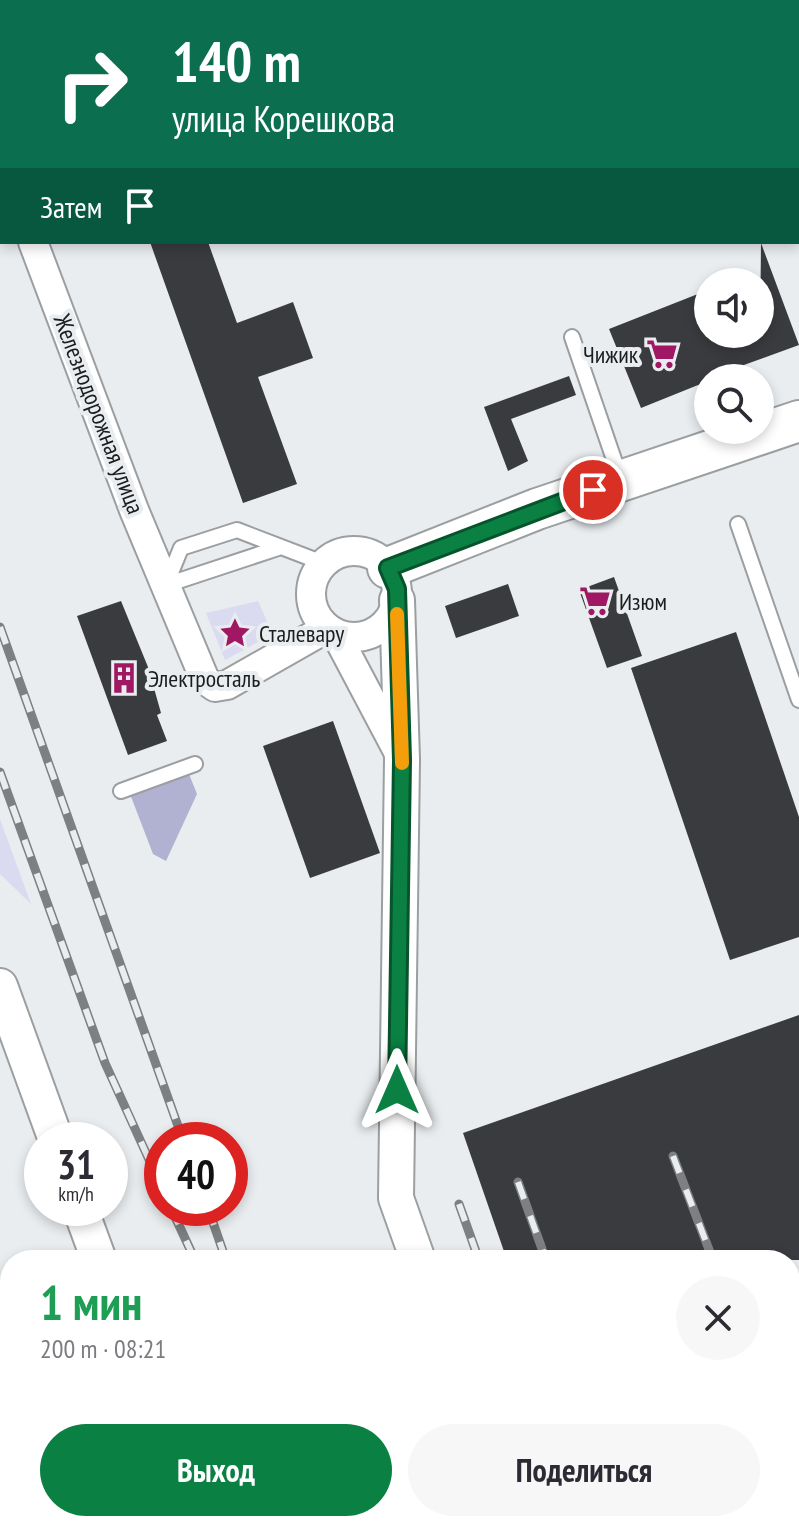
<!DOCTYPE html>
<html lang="ru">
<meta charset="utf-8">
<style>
body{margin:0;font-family:"PT Sans Narrow",sans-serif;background:#f7f7f7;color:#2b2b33;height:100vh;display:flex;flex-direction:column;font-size:30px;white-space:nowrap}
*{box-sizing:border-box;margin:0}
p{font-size:26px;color:#7c7c81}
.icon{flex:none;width:44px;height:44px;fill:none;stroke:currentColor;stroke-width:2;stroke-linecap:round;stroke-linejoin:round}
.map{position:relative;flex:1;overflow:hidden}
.details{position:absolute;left:0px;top:1250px;width:800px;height:282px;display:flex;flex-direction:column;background:#fff;border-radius:32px 32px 0 0;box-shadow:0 4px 12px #0003}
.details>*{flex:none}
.hud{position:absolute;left:0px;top:0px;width:800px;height:244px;box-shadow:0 4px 12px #0003;background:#0b6e4f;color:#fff;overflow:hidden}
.tools{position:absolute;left:694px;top:268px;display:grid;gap:16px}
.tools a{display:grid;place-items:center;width:80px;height:80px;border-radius:50%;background:#fff;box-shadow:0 4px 12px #0003;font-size:40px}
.speed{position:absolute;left:24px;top:1122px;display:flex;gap:16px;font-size:40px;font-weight:700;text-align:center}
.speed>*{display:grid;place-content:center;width:104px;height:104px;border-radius:50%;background:#fff;box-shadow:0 4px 12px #0003;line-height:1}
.speed small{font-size:20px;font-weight:400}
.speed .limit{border:12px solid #d22;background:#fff;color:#111}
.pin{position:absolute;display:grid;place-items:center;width:68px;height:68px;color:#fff;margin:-34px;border:4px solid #fff;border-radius:50%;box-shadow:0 2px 8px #0007}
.me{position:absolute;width:88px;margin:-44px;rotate:0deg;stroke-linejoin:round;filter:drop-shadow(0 0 6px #0008)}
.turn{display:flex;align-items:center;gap:28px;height:168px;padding:0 40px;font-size:36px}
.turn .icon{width:104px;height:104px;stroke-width:2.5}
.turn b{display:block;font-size:56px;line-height:68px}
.then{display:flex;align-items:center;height:76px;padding:0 40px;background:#0003;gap:16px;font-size:30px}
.round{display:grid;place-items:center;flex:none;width:84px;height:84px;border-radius:42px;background:#f7f7f7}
.summary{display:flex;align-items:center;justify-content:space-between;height:136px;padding:0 40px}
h1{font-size:48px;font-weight:700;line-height:60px;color:#1e9e55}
.primary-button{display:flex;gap:16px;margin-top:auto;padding:16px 40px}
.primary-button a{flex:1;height:92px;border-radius:48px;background:#0b8043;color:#fff;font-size:32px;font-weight:700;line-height:92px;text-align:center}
.primary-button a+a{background:#f7f7f7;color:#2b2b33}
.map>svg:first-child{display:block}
.green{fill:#dadbf0}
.forest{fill:#b1b2d1}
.building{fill:#3a3b3e}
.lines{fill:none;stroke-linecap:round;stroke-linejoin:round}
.service-casing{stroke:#9b9fa1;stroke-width:18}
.minor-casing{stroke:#9b9fa1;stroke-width:32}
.tertiary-casing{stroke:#9b9fa1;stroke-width:38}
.secondary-casing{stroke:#9b9fa1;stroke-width:44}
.service{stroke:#fff;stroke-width:14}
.minor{stroke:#fff;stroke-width:28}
.tertiary{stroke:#fff;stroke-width:34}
.secondary{stroke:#fff;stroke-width:40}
.rail-casing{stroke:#7d7f80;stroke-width:9}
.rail{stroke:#e9edef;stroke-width:6;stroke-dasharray:18;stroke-linecap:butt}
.route-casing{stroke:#07532c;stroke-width:20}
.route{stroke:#0b8043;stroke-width:14}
.slow{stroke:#f59e0b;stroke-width:14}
.labels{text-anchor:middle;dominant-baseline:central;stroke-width:8;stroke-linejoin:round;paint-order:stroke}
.poi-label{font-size:24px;fill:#1b1c1d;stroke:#e9edef;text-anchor:start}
.street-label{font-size:24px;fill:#1b1c1d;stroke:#e9edef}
</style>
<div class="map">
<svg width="799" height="1531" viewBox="0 0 799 1531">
<rect width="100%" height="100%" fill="#e9edef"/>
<path class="green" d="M258,601L273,634L225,660L206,613Z
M0,819L31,904L0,874Z
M361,1522H474L477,1531H364Z"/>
<path class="forest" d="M189,774L197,794L166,861L153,854L130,794Z"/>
<path class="building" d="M150,242H208L237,323L293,302L313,358L258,377L297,484L243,503Z
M761,243L799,345L708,378V381L641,408L609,329L708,290V334H760Z
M569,376L576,395L511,419L528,461L508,471L484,407Z
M614,577L642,656L607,668L579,590Z
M508,584L519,616L456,638L445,606Z
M121,601L148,667L161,713L157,715L167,741L128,755L77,616Z
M736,632L799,817V937L730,960L631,668Z
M333,721L380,853L310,878L263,746Z
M799,1015V1260H507L463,1133Z"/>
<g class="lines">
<defs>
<path id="service" d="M798,53H799
M572,337L621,480
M738,524L799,700
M166,585L181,548L237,530L323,563
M166,585L278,548
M121,791L195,764"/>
<path id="minor" d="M0,162L2,166
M33,242L134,510L205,680L215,687L227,685L327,628
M311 594a43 43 0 1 1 86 0a43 43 0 1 1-86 0Z
M336,634L401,757"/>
<path id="tertiary" d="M397,600L402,760L396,1198L418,1260
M0,986L56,1140
M80,1208L99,1260
M193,1522L196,1531
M509,1522L513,1531"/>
<path id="secondary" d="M388,568L537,509L799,421"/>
</defs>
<use href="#service" class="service-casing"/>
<use href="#minor" class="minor-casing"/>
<use href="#tertiary" class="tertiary-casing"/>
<use href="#secondary" class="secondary-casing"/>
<use href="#service" class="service"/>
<use href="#minor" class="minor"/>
<use href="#tertiary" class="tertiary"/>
<use href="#secondary" class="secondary"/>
<defs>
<path id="rail" d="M0,627L183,1140
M0,772L105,1063L162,1188
M673,1156L713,1260
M518,1182L546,1260
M459,1204L479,1260
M171,1208L195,1260
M208,1208L226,1260
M790,1457L799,1480
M314,1522L318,1531
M340,1522L344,1531
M426,1522L428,1531
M571,1522L574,1531
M639,1522L642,1531"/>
</defs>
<use href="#rail" class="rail-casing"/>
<use href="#rail" class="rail"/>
</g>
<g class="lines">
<defs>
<path id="route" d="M397,1090L402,760L397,589L388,568L593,490"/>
</defs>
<use href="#route" class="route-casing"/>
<use href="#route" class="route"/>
<path class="slow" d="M397,614L402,763"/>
</g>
<defs>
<symbol id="supermarket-bare" viewBox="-9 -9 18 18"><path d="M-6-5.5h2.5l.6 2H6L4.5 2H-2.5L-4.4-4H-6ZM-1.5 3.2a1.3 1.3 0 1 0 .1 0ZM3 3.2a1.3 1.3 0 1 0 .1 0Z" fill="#a01864" stroke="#e9edef" stroke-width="2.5" paint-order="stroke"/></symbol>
<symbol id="sight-bare" viewBox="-9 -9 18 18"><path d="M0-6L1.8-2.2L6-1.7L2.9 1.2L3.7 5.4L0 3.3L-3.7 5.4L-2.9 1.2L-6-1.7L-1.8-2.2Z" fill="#a01864" stroke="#e9edef" stroke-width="2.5" paint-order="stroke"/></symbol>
<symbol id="building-bare" viewBox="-9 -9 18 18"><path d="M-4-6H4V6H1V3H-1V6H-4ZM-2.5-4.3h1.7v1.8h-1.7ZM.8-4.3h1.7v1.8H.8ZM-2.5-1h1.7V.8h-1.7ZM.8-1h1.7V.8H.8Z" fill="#a01864" stroke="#e9edef" stroke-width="2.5" paint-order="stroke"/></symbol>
</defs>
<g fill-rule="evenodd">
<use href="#supermarket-bare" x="640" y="332" width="44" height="44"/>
<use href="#supermarket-bare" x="573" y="579" width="44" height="44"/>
<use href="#sight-bare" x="213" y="611" width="44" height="44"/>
<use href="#building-bare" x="102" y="656" width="44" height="44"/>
</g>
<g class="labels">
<g class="poi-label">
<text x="638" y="354" text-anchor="end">Чижик</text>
<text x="619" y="601">Изюм</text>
<text x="259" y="633">Сталевару</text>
<text x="148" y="678">Электросталь</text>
</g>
<g class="street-label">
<text transform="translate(99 414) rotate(69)">Железнодорожная улица</text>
</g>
</g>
</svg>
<div class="tools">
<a><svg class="icon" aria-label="sound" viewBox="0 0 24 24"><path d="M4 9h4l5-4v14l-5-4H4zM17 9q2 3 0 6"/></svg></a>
<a><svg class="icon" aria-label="search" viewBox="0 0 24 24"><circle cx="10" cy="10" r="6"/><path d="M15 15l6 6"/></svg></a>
</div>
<div class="speed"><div>31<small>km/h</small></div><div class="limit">40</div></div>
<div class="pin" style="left:593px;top:490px;background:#d93025"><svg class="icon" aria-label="arrive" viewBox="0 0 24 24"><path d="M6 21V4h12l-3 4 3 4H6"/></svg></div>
<svg class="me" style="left:397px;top:1090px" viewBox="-20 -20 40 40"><path d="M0-17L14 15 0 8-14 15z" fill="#0b8043" stroke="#fff" stroke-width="4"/></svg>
<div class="hud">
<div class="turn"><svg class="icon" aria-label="right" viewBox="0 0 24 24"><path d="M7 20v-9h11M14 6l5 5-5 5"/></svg><div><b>140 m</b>улица Корешкова</div></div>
<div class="then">Затем<svg class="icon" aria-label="arrive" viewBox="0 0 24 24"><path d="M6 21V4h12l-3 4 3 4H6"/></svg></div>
</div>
<section class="details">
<div class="summary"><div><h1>1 мин</h1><p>200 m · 08:21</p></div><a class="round"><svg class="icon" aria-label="close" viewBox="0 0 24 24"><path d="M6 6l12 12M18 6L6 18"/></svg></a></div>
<div class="primary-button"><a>Выход</a><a>Поделиться</a></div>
</section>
</div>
